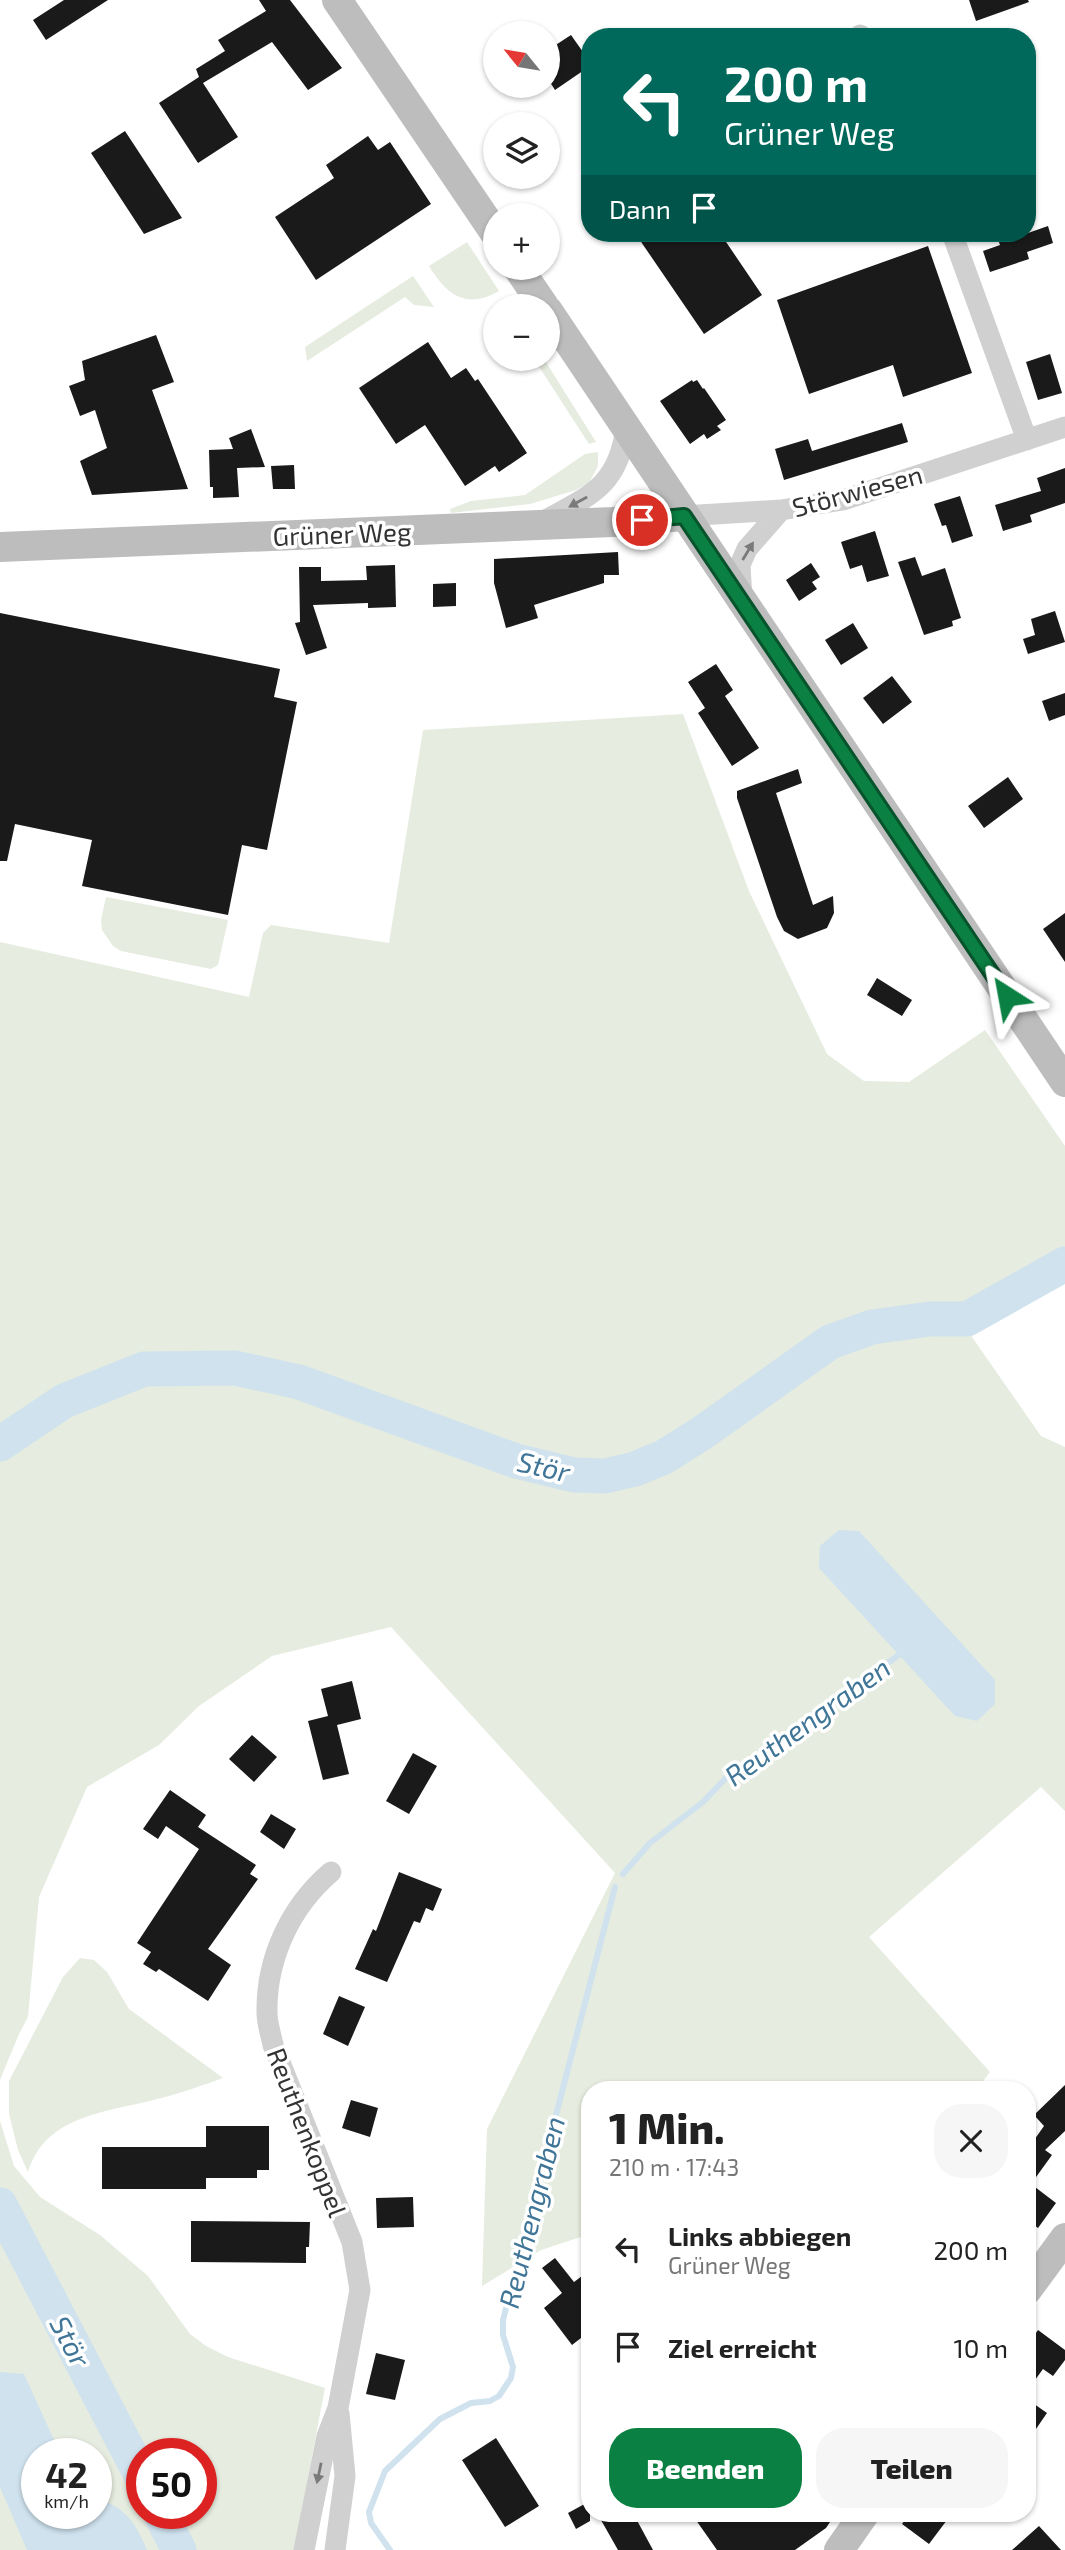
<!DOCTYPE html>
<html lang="de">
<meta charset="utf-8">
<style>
body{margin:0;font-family:"Exo 2",sans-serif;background:#f6f6f6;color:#222;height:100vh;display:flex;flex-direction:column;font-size:26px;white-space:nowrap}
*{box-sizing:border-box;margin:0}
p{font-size:23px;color:#767676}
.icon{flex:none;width:38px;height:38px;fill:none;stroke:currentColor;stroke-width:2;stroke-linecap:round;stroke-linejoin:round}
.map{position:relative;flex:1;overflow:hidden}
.details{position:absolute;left:581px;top:2081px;width:455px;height:441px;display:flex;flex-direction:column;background:#fff;border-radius:28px;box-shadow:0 2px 5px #0004}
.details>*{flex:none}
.guide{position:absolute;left:581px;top:28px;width:455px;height:214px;border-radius:28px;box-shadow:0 2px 5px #0004;background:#00695c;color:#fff;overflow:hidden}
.needle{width:46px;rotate:300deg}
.fabs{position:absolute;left:483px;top:21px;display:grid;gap:14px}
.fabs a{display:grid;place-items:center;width:77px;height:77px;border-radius:50%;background:#fff;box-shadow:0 2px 5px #0004;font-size:35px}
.speed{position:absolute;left:21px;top:2438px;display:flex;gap:14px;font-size:35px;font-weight:700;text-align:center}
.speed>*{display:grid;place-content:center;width:91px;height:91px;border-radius:50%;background:#fff;box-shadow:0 2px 5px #0004;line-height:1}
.speed small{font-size:18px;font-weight:400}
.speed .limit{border:10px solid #d22;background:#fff;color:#111}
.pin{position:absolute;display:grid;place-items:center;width:60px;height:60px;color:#fff;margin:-30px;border:4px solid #fff;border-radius:50%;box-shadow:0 2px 7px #0007}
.me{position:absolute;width:77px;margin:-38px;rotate:326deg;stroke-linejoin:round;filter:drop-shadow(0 0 5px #0008)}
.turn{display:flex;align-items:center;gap:24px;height:147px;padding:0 28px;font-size:32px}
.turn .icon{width:91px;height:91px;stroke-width:2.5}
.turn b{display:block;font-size:49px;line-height:60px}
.then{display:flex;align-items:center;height:66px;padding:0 28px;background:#0003;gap:14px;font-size:26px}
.round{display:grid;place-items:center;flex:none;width:74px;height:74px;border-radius:28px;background:#f6f6f6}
.headline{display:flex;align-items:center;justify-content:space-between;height:119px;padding:0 28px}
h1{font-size:42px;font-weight:800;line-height:52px}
.action{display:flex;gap:14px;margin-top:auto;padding:14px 28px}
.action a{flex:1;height:80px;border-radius:28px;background:#0b8043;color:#fff;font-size:28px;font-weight:800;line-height:80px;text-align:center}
.action a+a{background:#f6f6f6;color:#222}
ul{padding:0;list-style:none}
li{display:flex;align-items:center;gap:21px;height:98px;padding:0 28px}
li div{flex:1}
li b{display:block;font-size:26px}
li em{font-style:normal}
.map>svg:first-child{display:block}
.green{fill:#e6ecdf;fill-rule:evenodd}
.water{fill:#cfe2ee}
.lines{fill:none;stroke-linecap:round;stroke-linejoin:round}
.stream{stroke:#cfe2ee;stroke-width:6}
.river{stroke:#cfe2ee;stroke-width:35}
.building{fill:#1a1a1a}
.street{stroke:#d0d0d0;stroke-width:21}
.secondary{stroke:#bdbdbd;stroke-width:30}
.oneway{fill:#7a7a7a}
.route-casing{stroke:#07532c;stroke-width:18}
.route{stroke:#0b8043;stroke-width:12}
.labels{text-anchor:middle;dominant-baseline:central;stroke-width:7;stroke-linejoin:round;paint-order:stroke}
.street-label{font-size:26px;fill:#333;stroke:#fff}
.water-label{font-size:28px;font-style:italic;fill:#3f7597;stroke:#fff}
</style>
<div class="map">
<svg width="1065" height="2550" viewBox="0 0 1065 2550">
<rect width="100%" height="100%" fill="#fff"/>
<path class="green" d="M467,242L499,291C466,310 447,295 429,266Z
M413,276L434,307L414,305L405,297L307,361L305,347Z
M534,359H544L596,442L589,444Z
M598,452V466L589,483L576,490L530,504L451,513L450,509L471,501L525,495L585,454Z
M683,714L749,891L827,1054L864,1081L909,1082L985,1030L1065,1146V1264L967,1319L972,1337L1041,1436L1065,1447V1811L1041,1787L869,1937L990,2072L977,2089L590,2090V2234L541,2250L482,2286L487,2129L615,1873L391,1627L272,1656L199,1706L159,1745L87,1787L39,1897L28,2017L19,2034L0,2080V942L249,997L263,933L271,925L389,943L423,730Z
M106,897L228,920L218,965L211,969L121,951L113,946L102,930L101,920Z
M80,1958L94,1960L107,1972L129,2009L223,2078C203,2085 182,2093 161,2098C111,2112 46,2113 28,2172L18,2150L9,2114V2081L63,1977Z
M0,2121L14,2166L40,2197L100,2235L148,2276L190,2334L206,2346L228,2357L325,2388L294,2550H0ZM37,2454H96V2513H37ZM142,2454H201V2513H142Z"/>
<path class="water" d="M839,1530L859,1531L995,1680V1704L977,1721L955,1716L819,1568L820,1546Z
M0,2372L24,2374L60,2453L37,2454V2513H96V2497C127,2510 134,2520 147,2550H27L0,2487Z"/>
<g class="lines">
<path class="stream" d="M623,1874L650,1843L703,1802L725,1779L899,1655
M390,2550L371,2523L369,2512L385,2471L440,2419L471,2403L490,2401L499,2396L511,2378L513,2367L503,2335V2320L615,1887"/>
<path class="river" d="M0,1444L64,1401L144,1369L235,1368L299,1382L516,1461L574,1475L605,1476L635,1469L664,1457L702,1433L830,1342L872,1327L930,1319H967L1065,1264
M0,2205L142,2477
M160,2513L179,2550"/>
</g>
<path class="building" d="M64,0H108L46,40L33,20Z
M259,0H290L342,68L308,90L272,42L203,83L238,137L198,163L159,103L199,77L196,69L225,51L218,40L266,11Z
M969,0H1028L1029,2L976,21Z
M571,35L590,62V66L555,90L548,79V50Z
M125,131L182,218L144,234L91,153Z
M368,136L378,150L390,142L431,204L316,280L275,217L334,178L326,165Z
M1048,226L1053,243L1027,252L1029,259L990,272L983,251L1000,245L997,237L1009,233H1028Z
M635,233H720L762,295L704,334Z
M928,246L972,373L903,397L893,365L809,394L777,300Z
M156,335L174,382L152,390L188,489L92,495L80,461L107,448L95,410L80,416L69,386L85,380L82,361Z
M428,342L451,378L466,368L475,381L478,379L527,453L499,472L495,466L465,486L425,425L396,444L359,388Z
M1050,354L1062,393L1038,400L1026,362Z
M692,380L693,382L697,380L703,389L704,388L726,420L717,426L721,430L707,439L704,434L690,444L660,401Z
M902,423L908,442L784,480L775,449L808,439L812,451Z
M251,429L265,467L237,468L239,497L213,498V487H210L209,450L233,449L229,438Z
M294,465L295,489H273L271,466Z
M1065,468V503L1030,515L1032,522L1003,531L995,505L1041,491L1037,478Z
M960,496L973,536L952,543L946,525L942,526L934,504Z
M875,531L889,576L867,582L862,565L850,569L841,542Z
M618,552L619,575H604V583L534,605L538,618L506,628L494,583V559Z
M915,557L922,576L945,568L961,618L952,621L953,626L924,635L898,562Z
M811,563L820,577L812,582L817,589L799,601L786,580Z
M395,565L396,607L368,608V603L313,605L327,648L306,655L295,623L300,622L299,567H321V581L367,580L366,566Z
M456,583V606L433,607V584Z
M1055,611L1065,642L1028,654L1023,639L1035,635L1031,619Z
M0,613L280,669L274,697L297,702L267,850L242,845L228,915L82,886L92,840L15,824L7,861H0Z
M853,623L868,648L841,665L825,640Z
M716,664L733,690L725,696L759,748L732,766L698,713L705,708L688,682Z
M892,676L912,702L883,724L863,698Z
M1065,693V715L1049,721L1042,701Z
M798,769L802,783L776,793L813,905L833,896L834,913L827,928L798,939L784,931L777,917L737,798V791Z
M1008,777L1023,799L984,828L968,806Z
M1065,913V962L1043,929Z
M877,978L912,1000L902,1016L867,995Z
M352,1681L361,1719L337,1725L349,1774L323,1780L308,1721L328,1716L321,1689Z
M252,1735L277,1757L254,1782L229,1759Z
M413,1753L437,1766L409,1814L386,1801Z
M170,1790L206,1815L198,1827L256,1865L250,1874L258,1879L208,1949L231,1965L208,2001L159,1969L156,1972L143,1964L151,1952L137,1943L199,1849L166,1826L158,1839L143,1829Z
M271,1814L296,1829L284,1849L260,1832Z
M399,1872L442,1889L433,1911L426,1908L420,1923L414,1921L387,1982L355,1969L373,1929L376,1931Z
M339,1996L365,2007L348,2046L323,2034Z
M1065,2085V2131L1045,2150L1052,2155L1031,2184L1056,2203L1038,2228L1027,2220V2150L1044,2126L1034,2115Z
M351,2100L378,2108L370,2137L342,2128Z
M206,2126H269V2170H257V2178H206V2189H102V2147H206Z
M413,2197L414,2227L377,2228L376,2198Z
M191,2221L310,2222L309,2247H306V2263L191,2262Z
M555,2258L574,2282L590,2270V2331L572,2345L544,2308L562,2293L542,2268Z
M1038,2330L1065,2350V2360L1053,2376L1043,2369L1027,2391V2346Z
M376,2353L405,2360L395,2400L366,2394Z
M1027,2399L1047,2413L1027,2442Z
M496,2438L539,2506L505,2527L462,2460Z
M590,2501V2521L576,2529L568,2513Z
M597,2513H633L653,2550H618Z
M691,2513H836L826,2528L795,2550H717Z
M910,2513H938L947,2520L929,2544L902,2524Z
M1039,2526L1061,2550H1012Z"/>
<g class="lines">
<path class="street" d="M860,35L863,37
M952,233L1027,440
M683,516L781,510L843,500L1065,427
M542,522C589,496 618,487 626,428
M742,599L740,565L747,549L781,510
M304,2550L327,2436L338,2408L360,2290L352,2242L273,2045C271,2035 267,2023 267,2013C266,1959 290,1907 331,1872
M335,2550L345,2476L339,2413"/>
<path class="secondary" d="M337,0L495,233
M518,268L544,306
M548,311L1065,1082
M0,547L613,522L683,516
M1027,2290L1065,2238
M839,2550L865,2513"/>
</g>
<defs><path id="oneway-solid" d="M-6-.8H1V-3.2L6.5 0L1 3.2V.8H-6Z" transform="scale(1.75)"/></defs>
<g class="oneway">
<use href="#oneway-solid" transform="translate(578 502) rotate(151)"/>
<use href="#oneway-solid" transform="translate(748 551) rotate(-59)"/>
<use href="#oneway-solid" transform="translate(319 2473) rotate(102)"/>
</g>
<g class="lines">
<defs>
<path id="route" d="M642,520L684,516L1007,996"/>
</defs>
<use href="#route" class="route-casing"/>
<use href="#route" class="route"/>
</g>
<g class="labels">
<g class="street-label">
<text transform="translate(857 490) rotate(-15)">Störwiesen</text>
<text transform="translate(342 533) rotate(-2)">Grüner Weg</text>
<text transform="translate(308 2132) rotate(69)">Reuthenkoppel</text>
</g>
<g class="water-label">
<text transform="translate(544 1466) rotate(13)">Stör</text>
<text transform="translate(807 1721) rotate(-36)">Reuthengraben</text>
<text transform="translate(531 2212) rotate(-76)">Reuthengraben</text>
<text transform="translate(71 2341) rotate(62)">Stör</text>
</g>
</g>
</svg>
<div class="fabs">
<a><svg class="needle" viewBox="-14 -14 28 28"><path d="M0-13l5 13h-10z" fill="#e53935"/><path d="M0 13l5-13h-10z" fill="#767676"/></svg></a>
<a><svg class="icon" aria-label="layers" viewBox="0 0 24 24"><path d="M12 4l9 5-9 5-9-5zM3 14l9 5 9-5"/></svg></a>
<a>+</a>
<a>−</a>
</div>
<div class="speed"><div>42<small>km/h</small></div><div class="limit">50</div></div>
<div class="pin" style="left:642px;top:520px;background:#d93025"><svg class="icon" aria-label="arrive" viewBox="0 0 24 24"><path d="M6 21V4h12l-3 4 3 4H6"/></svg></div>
<svg class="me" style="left:1007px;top:996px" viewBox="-20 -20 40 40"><path d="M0-17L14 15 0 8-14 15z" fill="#0b8043" stroke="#fff" stroke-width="4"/></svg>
<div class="guide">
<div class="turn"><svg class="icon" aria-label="left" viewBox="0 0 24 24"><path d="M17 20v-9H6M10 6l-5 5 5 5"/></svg><div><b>200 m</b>Grüner Weg</div></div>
<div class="then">Dann<svg class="icon" aria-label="arrive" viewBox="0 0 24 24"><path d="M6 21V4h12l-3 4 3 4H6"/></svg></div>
</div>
<section class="details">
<div class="headline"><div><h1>1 Min.</h1><p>210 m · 17:43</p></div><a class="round"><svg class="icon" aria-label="close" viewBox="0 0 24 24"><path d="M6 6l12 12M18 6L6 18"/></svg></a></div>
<ul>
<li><svg class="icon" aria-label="left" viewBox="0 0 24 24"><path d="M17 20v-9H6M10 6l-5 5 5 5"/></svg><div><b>Links abbiegen</b><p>Grüner Weg</p></div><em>200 m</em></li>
<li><svg class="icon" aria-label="arrive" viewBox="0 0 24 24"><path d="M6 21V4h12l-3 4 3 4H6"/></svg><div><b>Ziel erreicht</b></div><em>10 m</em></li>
</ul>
<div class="action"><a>Beenden</a><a>Teilen</a></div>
</section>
</div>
